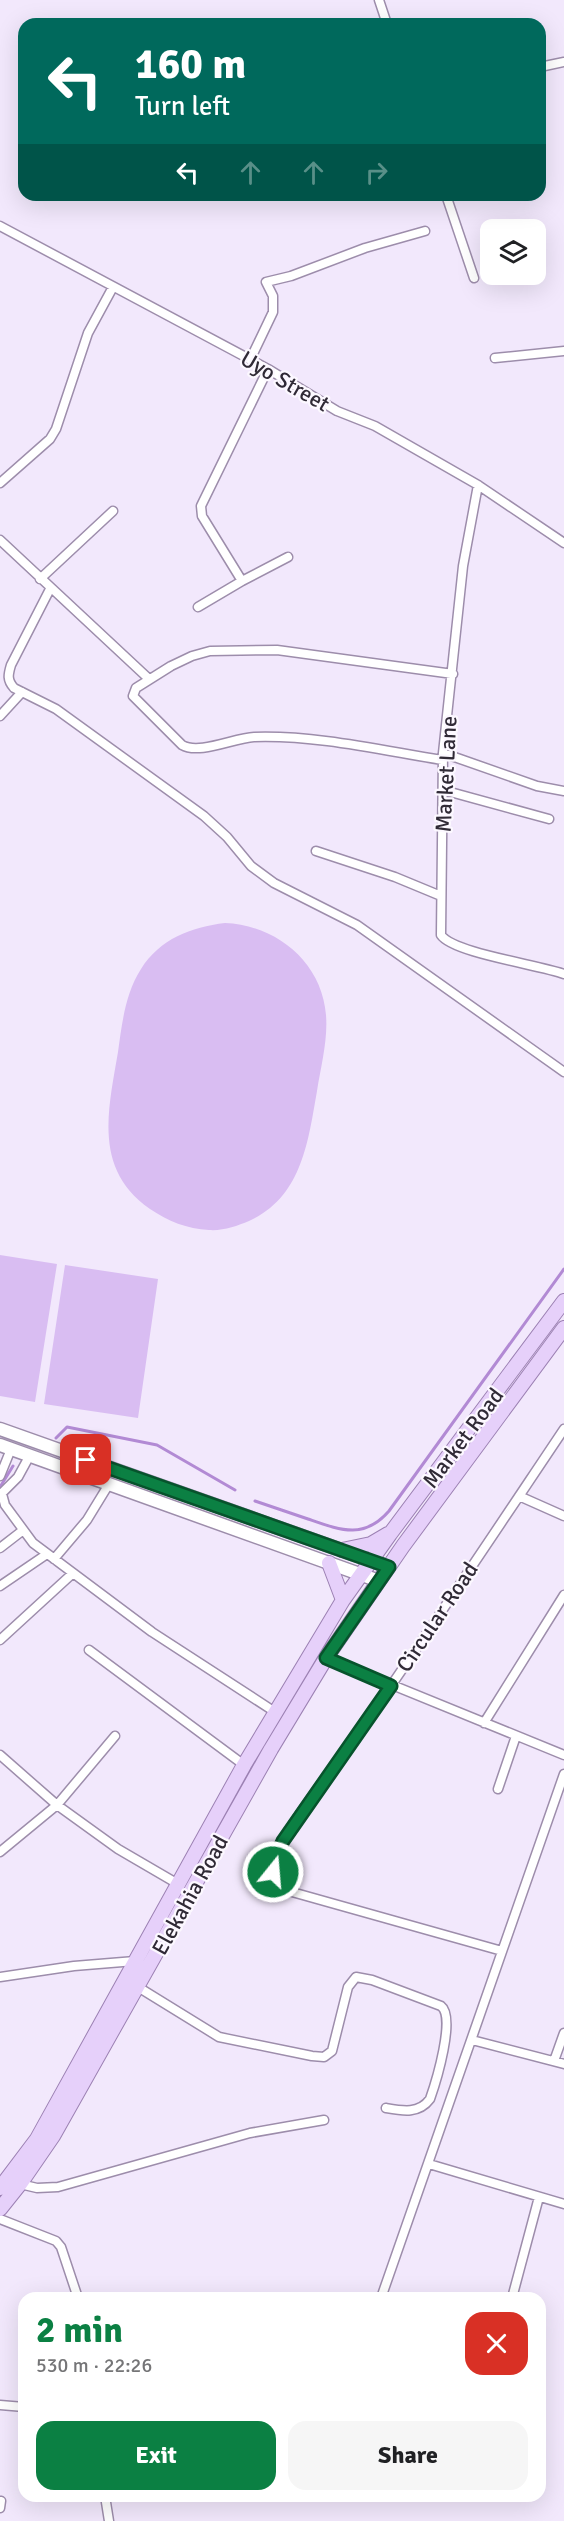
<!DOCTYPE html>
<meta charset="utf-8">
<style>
body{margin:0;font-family:Signika,sans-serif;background:#f6f6f6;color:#202124;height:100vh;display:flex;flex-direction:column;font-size:22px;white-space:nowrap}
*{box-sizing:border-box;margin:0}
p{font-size:20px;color:#757577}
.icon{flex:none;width:33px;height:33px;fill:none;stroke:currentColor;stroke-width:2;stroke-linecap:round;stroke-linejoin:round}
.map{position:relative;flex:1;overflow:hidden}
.sheet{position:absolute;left:18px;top:2292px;width:528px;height:210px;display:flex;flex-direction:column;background:#fff;border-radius:18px;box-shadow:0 6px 24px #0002}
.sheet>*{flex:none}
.guide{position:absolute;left:18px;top:18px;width:528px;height:183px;border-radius:18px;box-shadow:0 6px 24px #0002;background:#00695c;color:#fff;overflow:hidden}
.fabs{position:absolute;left:480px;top:219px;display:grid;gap:12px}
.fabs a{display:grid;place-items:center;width:66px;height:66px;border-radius:12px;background:#fff;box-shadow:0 6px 24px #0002;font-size:30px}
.pin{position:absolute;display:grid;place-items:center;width:51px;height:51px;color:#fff;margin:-26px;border-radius:12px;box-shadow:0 3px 9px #0006}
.me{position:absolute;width:66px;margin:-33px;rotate:17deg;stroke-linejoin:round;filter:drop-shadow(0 0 4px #0008)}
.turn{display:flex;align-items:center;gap:21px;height:126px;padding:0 18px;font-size:27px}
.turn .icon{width:78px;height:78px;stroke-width:2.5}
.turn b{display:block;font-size:42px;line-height:51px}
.lanes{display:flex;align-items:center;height:57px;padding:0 18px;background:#0003;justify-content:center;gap:30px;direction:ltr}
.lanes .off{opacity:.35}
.round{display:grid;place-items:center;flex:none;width:63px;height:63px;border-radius:18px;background:#f6f6f6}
.headline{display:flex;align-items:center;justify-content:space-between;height:102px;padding:0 18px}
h1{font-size:36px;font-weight:700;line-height:45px;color:#0b8043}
.action{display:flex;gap:12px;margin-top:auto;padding:12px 18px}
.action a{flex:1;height:69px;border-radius:18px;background:#0b8043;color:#fff;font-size:24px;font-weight:700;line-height:69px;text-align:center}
.action a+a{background:#f6f6f6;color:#202124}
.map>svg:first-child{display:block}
.park{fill:#d9bdf2}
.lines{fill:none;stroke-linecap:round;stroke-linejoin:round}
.stream{stroke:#b28ad4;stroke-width:3}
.street-casing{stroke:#9d8dab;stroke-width:11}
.secondary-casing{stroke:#9d8dab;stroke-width:15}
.primary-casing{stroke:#9c81b3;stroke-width:16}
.street{stroke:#fff;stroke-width:8}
.secondary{stroke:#fff;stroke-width:12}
.primary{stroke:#e6d0fa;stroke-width:14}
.route-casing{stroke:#07532c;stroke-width:15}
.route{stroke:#0b8043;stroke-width:10}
.labels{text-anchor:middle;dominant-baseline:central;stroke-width:4.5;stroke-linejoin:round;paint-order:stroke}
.street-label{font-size:22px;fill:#302a36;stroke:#fcf8ff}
</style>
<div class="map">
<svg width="564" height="2521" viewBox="0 0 564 2521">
<rect width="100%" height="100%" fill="#f2e8fc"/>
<path class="park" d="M225,923C276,925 322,962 326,1015C328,1040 321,1066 317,1091C308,1142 302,1197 249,1221C237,1226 223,1231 209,1230C187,1229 168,1221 150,1209C93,1169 108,1111 118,1052C122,1024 125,994 141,969C160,939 191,927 225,923Z
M0,1255L57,1264L35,1402L0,1396Z
M65,1265L158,1279L138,1418L44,1404Z"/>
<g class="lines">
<path class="stream" d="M56,1438L67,1427L157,1445L235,1490
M0,1487L13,1466
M255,1501C273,1507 290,1513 308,1519C340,1530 364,1540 389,1511L564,1269"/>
<defs>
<path id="street" d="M379,0L387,24
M540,67L564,62
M446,195L474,278
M0,226L268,369L337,411L375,426L478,485L564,543
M495,358L564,351
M250,360L273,312V296L266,282L291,276L365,248L425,231
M0,483L50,439L56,429L88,333L113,287
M478,485L463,566L443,753L441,935C453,953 540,965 564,974
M0,540L149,679
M40,579L113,511
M242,581L202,516L201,506L268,369
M50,589L11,665C8,675 7,680 14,688L56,709L204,816L227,837L251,866L274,883L357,925L564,1072
M198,607L242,581L288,557
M0,716L22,692
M443,753L537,786L564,791
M442,760C380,750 317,735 254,737C234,738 199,755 182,745L133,696L136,688L171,666L192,656L210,651L277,650L453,674
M443,790L549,819
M316,851L395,877L441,896
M0,1476L11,1449
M2,1494L5,1505L33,1543L152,1632L275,1712
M0,1495L18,1477L30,1455
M519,1496L564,1516
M0,1548L22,1531
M54,1559L87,1520L109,1484
M0,1586L47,1554
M0,1640L72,1574
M89,1650L244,1765
M326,1658L564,1755
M484,1723L564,1595
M0,1755L57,1805L118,1849L178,1884
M498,1789L516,1736
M0,1852L57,1805L115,1736
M502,1951L292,1892C282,1886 272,1877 274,1864C279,1835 336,1765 355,1738C426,1636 495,1532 564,1429
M0,1977L74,1966L135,1961
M125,1979L219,2037L312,2056L324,2057L332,2051L348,1987L356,1977L372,1980L441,2006C456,2017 436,2082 430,2099C419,2114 403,2111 386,2108
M472,2040L564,2064
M554,2061L564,2033
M429,2164L564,2204
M20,2184L37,2188L58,2187L250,2133L324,2120
M0,2219L56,2241L61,2247L78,2298
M381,2298L564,1774
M512,2298L539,2197
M0,2405L24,2407
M105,2496L109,2521
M0,2508L1,2501"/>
<path id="secondary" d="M0,1429L389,1567
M0,1445L379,1581"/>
<path id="primary" d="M342,1550L371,1544L388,1534
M329,1563L343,1600
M0,2188L37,2139L244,1765L343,1600L390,1534L564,1301
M0,2209L20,2184L53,2136L271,1749L326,1658L403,1546L564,1328"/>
</defs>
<use href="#street" class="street-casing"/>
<use href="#secondary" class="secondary-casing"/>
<use href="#primary" class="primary-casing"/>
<use href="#street" class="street"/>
<use href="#secondary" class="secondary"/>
<use href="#primary" class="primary"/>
</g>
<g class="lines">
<defs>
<path id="route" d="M86,1460L389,1567L326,1658L391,1686L283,1841L276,1857L273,1872"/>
</defs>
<use href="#route" class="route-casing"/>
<use href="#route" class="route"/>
</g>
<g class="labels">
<g class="street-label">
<text transform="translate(285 381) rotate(30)">Uyo Street</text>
<text transform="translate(446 774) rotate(-87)">Market Lane</text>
<text transform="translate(463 1438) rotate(-53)">Market Road</text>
<text transform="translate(437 1617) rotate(-56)">Circular Road</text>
<text transform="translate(190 1895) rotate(-61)">Elekahia Road</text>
</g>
</g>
</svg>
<div class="fabs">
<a><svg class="icon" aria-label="layers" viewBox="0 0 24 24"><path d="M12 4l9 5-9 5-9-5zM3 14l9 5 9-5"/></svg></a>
</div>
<div class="pin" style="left:86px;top:1460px;background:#d93025"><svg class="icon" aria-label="arrive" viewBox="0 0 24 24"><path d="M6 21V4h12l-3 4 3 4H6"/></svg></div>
<svg class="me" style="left:273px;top:1872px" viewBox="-20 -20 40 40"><circle r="17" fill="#0b8043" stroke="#fff" stroke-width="3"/><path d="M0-11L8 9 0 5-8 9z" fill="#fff"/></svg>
<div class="guide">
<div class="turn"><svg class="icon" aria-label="left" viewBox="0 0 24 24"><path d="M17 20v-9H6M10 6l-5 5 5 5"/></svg><div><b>160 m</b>Turn left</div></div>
<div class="lanes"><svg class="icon" aria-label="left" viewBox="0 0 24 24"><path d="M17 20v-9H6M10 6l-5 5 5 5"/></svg><svg class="icon off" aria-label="ahead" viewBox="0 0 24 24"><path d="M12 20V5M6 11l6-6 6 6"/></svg><svg class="icon off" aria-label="ahead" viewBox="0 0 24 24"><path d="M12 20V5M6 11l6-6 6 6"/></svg><svg class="icon off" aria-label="right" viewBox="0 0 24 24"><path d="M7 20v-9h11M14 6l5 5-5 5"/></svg></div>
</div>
<section class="sheet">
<div class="headline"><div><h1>2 min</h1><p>530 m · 22:26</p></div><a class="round" style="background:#d93025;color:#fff"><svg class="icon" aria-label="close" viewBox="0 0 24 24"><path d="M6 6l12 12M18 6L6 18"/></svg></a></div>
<div class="action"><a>Exit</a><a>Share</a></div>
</section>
</div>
